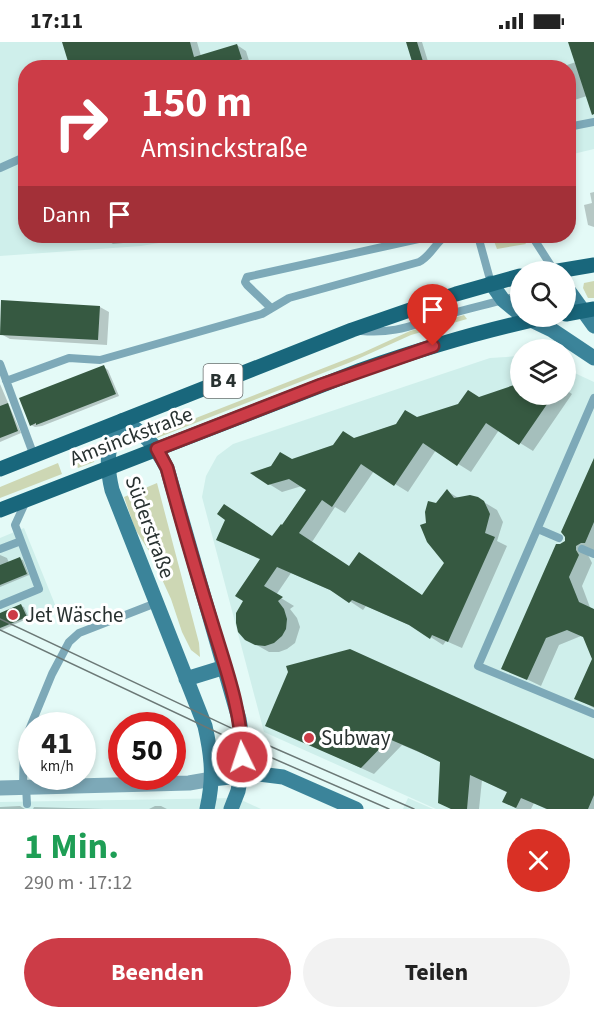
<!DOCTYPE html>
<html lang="de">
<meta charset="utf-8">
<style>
body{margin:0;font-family:"Source Sans 3",sans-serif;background:#f2f2f2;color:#222;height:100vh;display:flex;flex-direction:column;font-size:22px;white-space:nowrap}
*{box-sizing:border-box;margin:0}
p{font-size:20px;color:#767676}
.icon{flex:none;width:33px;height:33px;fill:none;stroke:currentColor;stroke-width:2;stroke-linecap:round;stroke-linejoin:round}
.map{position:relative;height:767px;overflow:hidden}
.details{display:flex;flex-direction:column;background:#fff;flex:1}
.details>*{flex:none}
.guide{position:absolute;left:18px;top:18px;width:558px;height:183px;border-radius:24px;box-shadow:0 3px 9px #0003;background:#cc3c47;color:#fff;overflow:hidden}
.fabs{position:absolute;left:510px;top:219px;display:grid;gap:12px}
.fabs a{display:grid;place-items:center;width:66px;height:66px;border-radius:50%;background:#fff;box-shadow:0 3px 9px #0003;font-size:30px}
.speed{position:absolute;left:18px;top:670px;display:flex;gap:12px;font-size:30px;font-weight:700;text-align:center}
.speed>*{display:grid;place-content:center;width:78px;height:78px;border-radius:50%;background:#fff;box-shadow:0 3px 9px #0003;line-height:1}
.speed small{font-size:15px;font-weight:400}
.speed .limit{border:9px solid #d22;background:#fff;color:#111}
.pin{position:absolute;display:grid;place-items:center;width:51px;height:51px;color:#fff;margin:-62px -26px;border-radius:50% 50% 50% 0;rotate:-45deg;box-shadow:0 0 6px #0007}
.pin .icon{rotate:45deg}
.me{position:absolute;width:66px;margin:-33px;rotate:356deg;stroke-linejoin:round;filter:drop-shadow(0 0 4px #0008)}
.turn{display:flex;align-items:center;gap:21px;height:126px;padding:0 24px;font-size:27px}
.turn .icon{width:78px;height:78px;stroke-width:2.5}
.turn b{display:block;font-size:42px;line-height:51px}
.then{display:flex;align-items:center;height:57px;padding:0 24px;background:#0003;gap:12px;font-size:22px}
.round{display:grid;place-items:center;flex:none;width:63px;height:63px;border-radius:32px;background:#f2f2f2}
.headline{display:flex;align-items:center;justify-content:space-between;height:102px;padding:0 24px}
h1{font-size:36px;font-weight:700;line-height:45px;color:#1e9e55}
.action{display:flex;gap:12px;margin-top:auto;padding:12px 24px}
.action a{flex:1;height:69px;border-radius:36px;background:#cc3c47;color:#fff;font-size:24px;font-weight:700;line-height:69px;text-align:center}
.action a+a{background:#f2f2f2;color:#222}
.status{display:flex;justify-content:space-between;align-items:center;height:42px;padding:0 30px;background:#fff;direction:ltr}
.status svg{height:16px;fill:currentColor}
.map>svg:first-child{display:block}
.built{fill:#cfefeb}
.green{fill:#cdd7b4}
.shadow{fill:#0003}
.building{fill:#365941}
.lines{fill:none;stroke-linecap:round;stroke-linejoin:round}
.lane{stroke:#7da9b8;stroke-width:8}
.street{stroke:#7da9b8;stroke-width:15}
.secondary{stroke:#3b849a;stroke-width:15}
.primary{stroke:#19677c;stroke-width:15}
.tram{stroke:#6b7876;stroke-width:1.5}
.route-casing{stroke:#85272e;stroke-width:15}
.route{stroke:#cc3c47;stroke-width:10}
.poi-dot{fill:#cc3c47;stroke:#fff;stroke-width:2}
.labels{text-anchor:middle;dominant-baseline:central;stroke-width:6;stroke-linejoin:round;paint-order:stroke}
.shield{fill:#fff;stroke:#686f6e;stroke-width:1.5}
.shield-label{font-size:20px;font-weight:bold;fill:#283130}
.street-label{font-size:21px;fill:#283130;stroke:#fff}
.poi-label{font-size:21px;fill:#283130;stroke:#fff;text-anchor:start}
</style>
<div class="status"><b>17:11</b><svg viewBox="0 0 49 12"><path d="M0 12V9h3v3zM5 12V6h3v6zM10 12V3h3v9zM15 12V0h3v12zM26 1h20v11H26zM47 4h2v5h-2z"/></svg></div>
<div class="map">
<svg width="594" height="767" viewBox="0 0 594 767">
<rect width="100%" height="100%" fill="#e4faf7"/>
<path class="built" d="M0,0H594V107L569,113L568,26H26V194H201L141,204L0,214Z
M520,314V352H566V327L594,340V767H436L264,690L202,455L206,434L217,414L233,402L490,316Z
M24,486L56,565L0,587V496Z
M237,756L261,767H0V760Z
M408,756L433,767H403Z"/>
<path class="green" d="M492,194H521L526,202L497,207Z
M594,239V256H588L583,246L584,241Z
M464,273L467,277L411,293L351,320L157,396L155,392L362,311L410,289Z
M94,407L96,410L94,420L78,426L73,415Z
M58,421L62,432L0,456V445Z
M157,441L199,601L200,615L191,608L182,590L171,557L149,509L135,487L124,455Z"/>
<path class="shadow" d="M63,0H197L201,14L237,3L246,9L250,22L239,26H71Z
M408,0H422L430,26H416Z
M569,0H594V70L587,54L568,60V26H558L576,20Z
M594,150V185L588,183L584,163L592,161L590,151Z
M103,194H194L113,202L104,196Z
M3,259L100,265L109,270L107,303L10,297L1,292Z
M104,325L108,328L119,354L42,384L35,385L31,383Z
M0,342L21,391L0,400Z
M520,343V352H566V348L572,352L533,409L499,388L471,430L436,408L408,450L374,429L345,471L335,465L312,500L350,525L372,520L423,554L446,521L427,482L437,463L447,449L460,457L477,456L497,468L503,480L497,499L507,504L462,606L446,599L443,603L418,587L366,564L363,568L339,552L291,531L276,553L294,564L290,567L297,576L300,585L295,601L287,607L279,610H269L246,597L261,518L218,497L273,495L308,447L302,444L282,450L269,442L292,419Z
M594,420V508L588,513L592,521L582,544L591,568L594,569V666L576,656L593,617L585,596L581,594L559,603L541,644L503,626L566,500Z
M0,513L7,516L9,521L20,517L23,518L29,533L0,545Z
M21,564L24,565L29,576L0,589V574Z
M267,683L594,719V767H546L534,761L531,767H517L504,760L508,751L482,738L479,767H451L439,760L442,720L402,703L374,732Z
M20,764L25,767H0V765Z
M155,764H161L167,767H149Z
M34,765L104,767H33Z"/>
<path class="building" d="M62,0H190L194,15L237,2L242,17L215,26H70Z
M406,0H417L425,26H414Z
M568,0H594V72L592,73Z
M1,258L100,264L98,298L0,293Z
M104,323L116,352L36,383V381L30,384L19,356Z
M520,341V352H554L519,403L486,381L457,424L423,401L394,444L361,422L332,465L322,458L299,491L349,524L359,510L422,553L444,521L427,500L420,483L426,481L425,470L428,459L436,461L447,447L454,456L470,453L478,455L484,459L490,472L485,491L495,495L448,600L432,593L430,597L409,583L352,558L349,561L330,548L277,525L264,544L283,555L278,559L284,567L287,577L286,587L282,594L274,601L265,604L255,603L245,598L238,590L236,581V571L243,559L235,554L260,517L216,498L225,478L217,472L224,462L272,494L281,482L282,483L306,448L289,437L268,443L250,431L271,424L280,410L292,417L333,403L343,389L354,396L396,382L405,368L417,375L458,362L468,348L479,355Z
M8,361L18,389L0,396V364Z
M594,416V480L585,501H581L576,504V508L579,513L569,535L579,560L594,567V665L574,657L592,617L583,595L567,588L546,596L527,638L501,627L556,502H560L565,499V495L561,490Z
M20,515L27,532L0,543V523Z
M21,562L27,575L0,586V571Z
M350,607L594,717V753L588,767H547L521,756L516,766L502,760L507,750L470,733L467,767H451L438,761L440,720L417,709L389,697L361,726L265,684L288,630L286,624Z"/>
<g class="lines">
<path class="lane" d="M568,85L594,80
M0,126L20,117
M478,194L491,241
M532,194L555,230
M271,266L247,243L245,240L247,235L432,194
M361,289C396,292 412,283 443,274C469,266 495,261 520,253
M0,322L34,414
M6,339L69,316L100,318L262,272L289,256L419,220C431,214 435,201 446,194
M594,356L478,624L594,672
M538,487L559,496
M0,507L21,499L15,483L26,459
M582,507L594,512
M0,563L39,547L21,499
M23,745L24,700L52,632L69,600L79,591L156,561
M26,745L27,762"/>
<path class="street" d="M0,746L189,741L212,737"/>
<path class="secondary" d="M491,241L503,258L520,272
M566,245L594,284
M525,275L552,288L594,316
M186,637L225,625
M212,737L259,732L283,735L356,767
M207,767C214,736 212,715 205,684L112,448C106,423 106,400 122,379C144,389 156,405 167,426L239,677L242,696L241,733L238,749L231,767"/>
<path class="primary" d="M552,230L594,223
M566,272L594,267
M0,427L352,288L456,252L520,234
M0,468L361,328C424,306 487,287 552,274"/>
<path class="tram" d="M0,577L265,702L414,767
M0,588L263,712L389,767"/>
</g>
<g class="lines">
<defs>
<path id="route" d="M242,715C242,669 225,624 212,581C196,530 181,478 167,426L157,407L321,343L433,304"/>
</defs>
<use href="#route" class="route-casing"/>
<use href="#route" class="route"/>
</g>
<g class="poi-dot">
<circle cx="13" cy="573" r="6"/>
<circle cx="309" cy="696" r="6"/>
</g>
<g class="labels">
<rect class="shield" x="203.5" y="322" width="39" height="34" rx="4.5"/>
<g class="shield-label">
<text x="223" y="339">B 4</text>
</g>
<g class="street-label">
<text transform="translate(131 394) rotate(-21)">Amsinckstraße</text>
<text transform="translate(150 485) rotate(70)">Süderstraße</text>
</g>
<g class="poi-label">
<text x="25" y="573">Jet Wäsche</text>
<text x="321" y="696">Subway</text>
</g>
</g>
</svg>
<div class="fabs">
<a><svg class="icon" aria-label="search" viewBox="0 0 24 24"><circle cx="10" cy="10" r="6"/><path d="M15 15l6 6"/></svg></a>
<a><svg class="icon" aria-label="layers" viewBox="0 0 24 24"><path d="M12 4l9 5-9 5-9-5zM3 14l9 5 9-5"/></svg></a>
</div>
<div class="speed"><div>41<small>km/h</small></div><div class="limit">50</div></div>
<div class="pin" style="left:433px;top:304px;background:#d93025"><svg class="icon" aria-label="arrive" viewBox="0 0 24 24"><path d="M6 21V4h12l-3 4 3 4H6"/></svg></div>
<svg class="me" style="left:242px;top:715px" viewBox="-20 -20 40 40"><circle r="17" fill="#cc3c47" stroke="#fff" stroke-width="3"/><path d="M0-11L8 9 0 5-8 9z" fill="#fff"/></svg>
<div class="guide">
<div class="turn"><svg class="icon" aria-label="right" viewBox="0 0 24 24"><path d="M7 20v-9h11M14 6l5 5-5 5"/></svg><div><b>150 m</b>Amsinckstraße</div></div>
<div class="then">Dann<svg class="icon" aria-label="arrive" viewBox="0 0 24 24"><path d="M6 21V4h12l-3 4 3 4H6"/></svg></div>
</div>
</div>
<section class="details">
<div class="headline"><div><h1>1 Min.</h1><p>290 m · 17:12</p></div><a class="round" style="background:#d93025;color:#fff"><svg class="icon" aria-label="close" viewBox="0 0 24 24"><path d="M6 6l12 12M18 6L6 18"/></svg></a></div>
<div class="action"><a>Beenden</a><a>Teilen</a></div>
</section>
